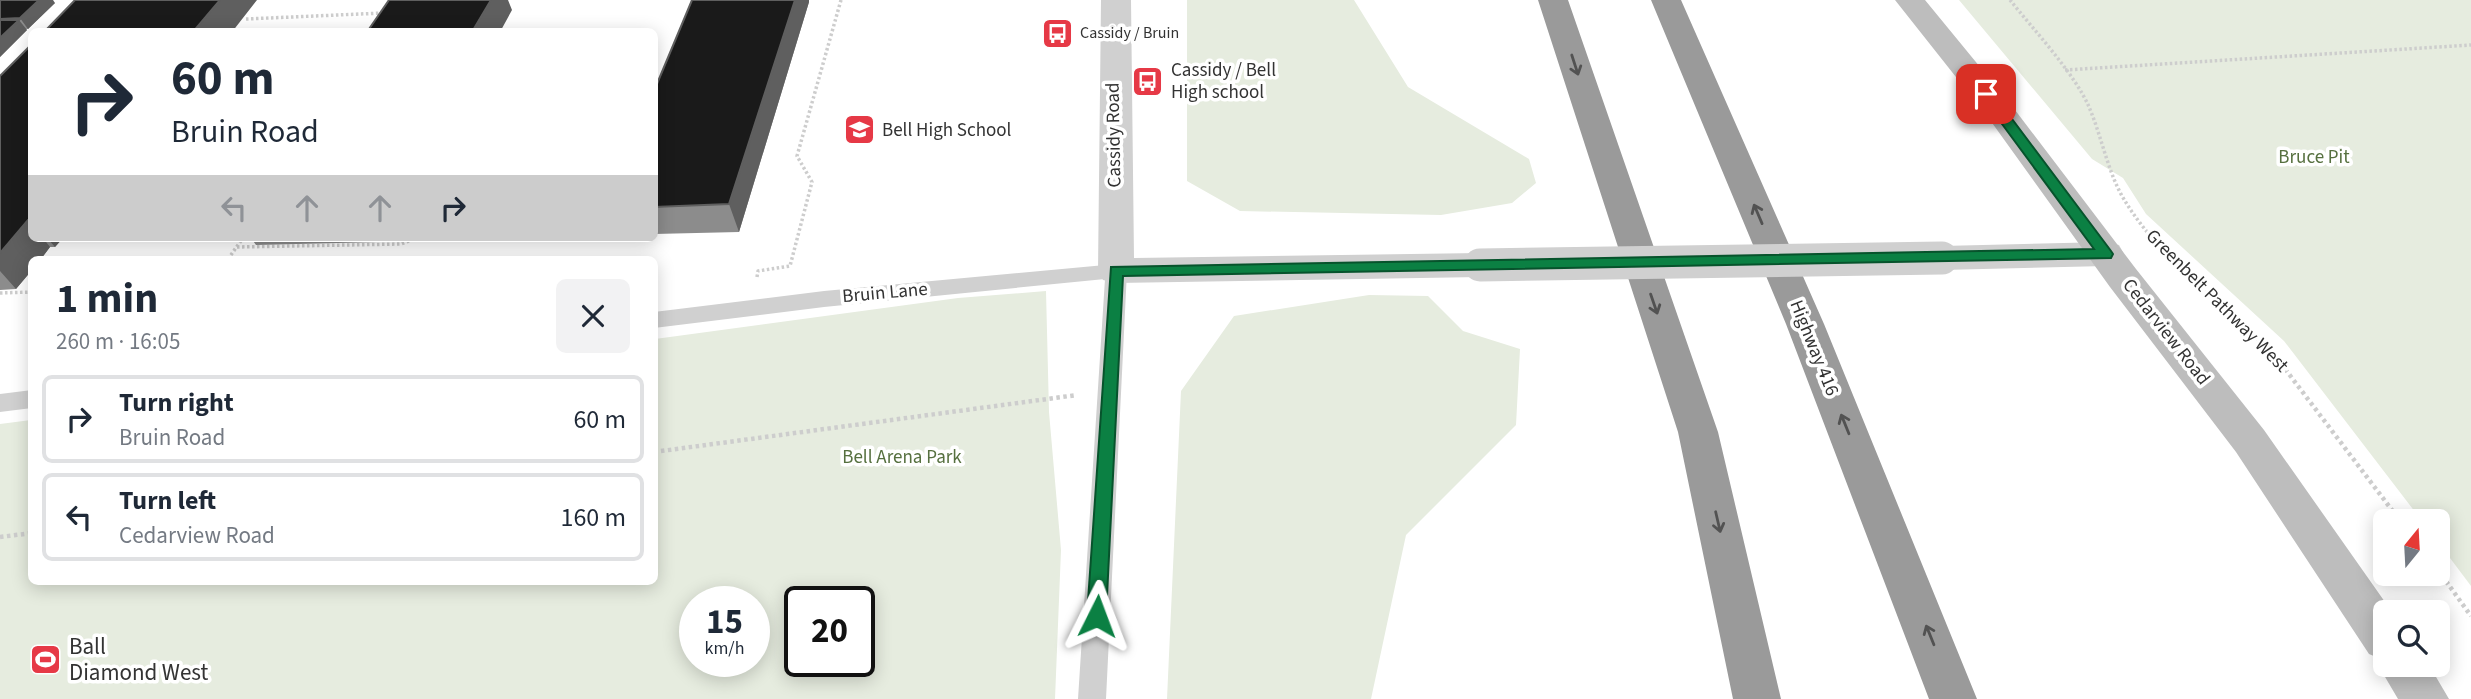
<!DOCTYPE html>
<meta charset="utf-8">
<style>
body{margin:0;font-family:"Source Sans 3",sans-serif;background:#f2f2f3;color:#1f2937;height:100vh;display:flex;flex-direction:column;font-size:26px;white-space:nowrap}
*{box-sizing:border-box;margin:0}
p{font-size:23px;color:#747a83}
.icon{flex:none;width:38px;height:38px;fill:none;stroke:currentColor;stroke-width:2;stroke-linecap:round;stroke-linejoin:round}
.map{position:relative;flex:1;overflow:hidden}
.details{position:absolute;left:28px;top:256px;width:630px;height:329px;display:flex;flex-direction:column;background:#fff;border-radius:10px;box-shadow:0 4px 18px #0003}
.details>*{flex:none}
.top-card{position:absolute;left:28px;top:28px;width:630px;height:214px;border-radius:10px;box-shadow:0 4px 18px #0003;background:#fff;color:#1f2937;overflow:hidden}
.needle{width:46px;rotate:18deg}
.controls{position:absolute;left:2373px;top:509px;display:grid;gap:14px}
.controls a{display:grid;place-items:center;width:77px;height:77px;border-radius:10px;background:#fff;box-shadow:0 4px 18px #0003;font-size:35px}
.speed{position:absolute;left:679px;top:586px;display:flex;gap:14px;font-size:35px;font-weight:700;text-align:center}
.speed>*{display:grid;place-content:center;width:91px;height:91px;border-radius:50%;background:#fff;box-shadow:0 4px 18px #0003;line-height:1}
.speed small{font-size:18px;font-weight:400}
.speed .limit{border:4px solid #111;border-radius:10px;background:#fff;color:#111}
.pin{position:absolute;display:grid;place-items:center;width:60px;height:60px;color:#fff;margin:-30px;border-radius:14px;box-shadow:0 4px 10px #0006}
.me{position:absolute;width:77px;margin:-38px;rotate:3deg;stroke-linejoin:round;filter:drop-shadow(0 0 5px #0008)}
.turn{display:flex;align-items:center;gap:24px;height:147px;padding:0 28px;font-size:32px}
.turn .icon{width:91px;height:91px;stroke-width:2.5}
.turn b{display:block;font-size:49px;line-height:60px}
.lanes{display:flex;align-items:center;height:66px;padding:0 28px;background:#0003;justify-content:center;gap:35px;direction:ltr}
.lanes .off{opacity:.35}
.round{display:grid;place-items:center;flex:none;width:74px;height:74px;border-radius:10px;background:#f2f2f3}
.overview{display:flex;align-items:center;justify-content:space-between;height:119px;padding:0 28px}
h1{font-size:42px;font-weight:700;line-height:52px}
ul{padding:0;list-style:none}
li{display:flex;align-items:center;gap:21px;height:88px;margin:0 14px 10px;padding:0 14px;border:4px solid #e0e1e3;border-radius:10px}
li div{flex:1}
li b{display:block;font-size:26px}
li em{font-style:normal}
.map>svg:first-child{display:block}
.green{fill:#e6ecdf;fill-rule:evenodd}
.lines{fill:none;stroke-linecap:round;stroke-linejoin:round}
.path-far1{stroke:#cdcdcd;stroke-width:3.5;stroke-dasharray:2.5 2.5;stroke-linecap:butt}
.path{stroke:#cdcdcd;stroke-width:4.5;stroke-dasharray:3.5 3.5;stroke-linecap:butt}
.service{fill:#d0d0d0;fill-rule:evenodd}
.tertiary{fill:#d0d0d0;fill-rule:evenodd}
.secondary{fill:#bdbdbd;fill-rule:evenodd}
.motorway{fill:#9a9a9a;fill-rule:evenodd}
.tertiary-bridge{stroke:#d0d0d0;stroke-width:33}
.wall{fill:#8c8c8c}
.shaded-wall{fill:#5f5f5f}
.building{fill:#1a1a1a;stroke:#5f5f5f;stroke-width:2}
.oneway{stroke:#525252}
.route{fill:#0b8043;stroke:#07532c;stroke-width:2}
.labels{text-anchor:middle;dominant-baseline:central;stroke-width:7;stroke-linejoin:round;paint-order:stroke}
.far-poi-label{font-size:16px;fill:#333;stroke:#fff;text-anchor:start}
.poi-label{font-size:19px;fill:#333;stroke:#fff;text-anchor:start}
.street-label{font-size:19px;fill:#333;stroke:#fff}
.park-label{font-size:19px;fill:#56703f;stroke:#fff}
.near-poi-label{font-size:23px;fill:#333;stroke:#fff;text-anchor:start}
</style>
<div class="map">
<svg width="2471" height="699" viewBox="0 0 2471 699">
<rect width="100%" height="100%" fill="#fff"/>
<path class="green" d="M1187,0H1354L1408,87L1529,159L1536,183L1512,203L1441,215L1240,211L1187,181Z
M1959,0H2471V586L2438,542V522L2422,521L2284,341L2146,214L2123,178L2092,159Z
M1046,291L1049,412L1061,550L1055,699H0V424L31,420L32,581H654L655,339L958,298ZM754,602V662H695V602ZM859,602V662H800V602Z
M1369,295L1428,296L1463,331L1520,349L1516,425L1406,535L1371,699H1167L1181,391L1234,316Z"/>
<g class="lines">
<path class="path-far1" d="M2010,0C2033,29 2075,74 2089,107C2102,137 2108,174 2125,201C2150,242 2187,275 2222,307
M246,19L383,13
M2065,70L2471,45
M237,247L401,244L417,238
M228,259L243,238
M757,277L758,271L790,266L812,182L797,156L841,0
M0,293L32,292"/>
<path class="path" d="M2221,305L2273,353L2401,522
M654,452L1077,395
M0,537L32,533
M2438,570L2471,616"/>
<path class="service" d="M1116,264L1124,266L1127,271L1106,699H1078L1105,279L824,307L654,328V312L824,291Z
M32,390V408L0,412V394Z"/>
<path class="tertiary" d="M1101,0H1131L1134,258L1480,253L1493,256L1498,265L1493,274L1480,277L1116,283L1103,280L1098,271Z
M2106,242L2119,245L2124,254L2119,263L2106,266L1942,270L1929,267L1924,258L1929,249L1942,246Z"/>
<path class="secondary" d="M1895,0H1925L2012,106L2136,269L2264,430L2392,612H2385V665H2429L2449,699H2398L2378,665L2381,659L2369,654L2236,452L2110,287L1990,120Z"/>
<path class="motorway" d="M1538,0H1568L1718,432L1781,699H1733L1678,432Z
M1651,0H1681L1824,324L1977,699H1929L1786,324Z"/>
<path class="tertiary-bridge" d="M1480,265L1942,258"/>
</g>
<path class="wall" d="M692,0H809V2L739,232L654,234V91Z
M0,1L55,3L28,29H26L27,30L0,57Z
M32,44V238H63L55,247H50L41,259H32V270L16,289L0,290V76Z
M251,238H380L378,242L256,245Z"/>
<path class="shaded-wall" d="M39,0H53L55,3L28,29L20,18Z
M220,0H257L232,32H193Z
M491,0H508L512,10L500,32H472Z
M795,0H809V2L739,232L729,204Z
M19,20L27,30L0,57V38Z
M28,220L32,225V238H43L50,247L41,259H32V270L16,289L0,271V253Z
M47,238H63L55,247Z"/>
<path class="building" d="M1,0H39L20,18L0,19V1Z
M75,0H220L193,32H44Z
M389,0H491L472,32H367Z
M692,0H795L729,204L654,207V91Z
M0,20H19L0,38Z
M278,31H318V32Z
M32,44V220H28L0,253V76Z"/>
<defs><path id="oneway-shaft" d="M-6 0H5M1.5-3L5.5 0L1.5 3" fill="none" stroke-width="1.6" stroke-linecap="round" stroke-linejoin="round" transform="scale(1.75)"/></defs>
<g class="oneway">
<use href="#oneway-shaft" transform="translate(1575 65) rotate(72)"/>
<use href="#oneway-shaft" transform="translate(1758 214) rotate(-113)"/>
<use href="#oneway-shaft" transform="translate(1654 304) rotate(71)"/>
<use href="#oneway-shaft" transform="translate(1845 424) rotate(-112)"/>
<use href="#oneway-shaft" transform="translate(1718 522) rotate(77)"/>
<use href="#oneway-shaft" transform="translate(1930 635) rotate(-112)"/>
</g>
<path class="route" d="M1986,90L1991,91L2111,251L2113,254L2111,258L1123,276L1106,616L1103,621L1097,624L1090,621L1087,616L1111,267L2094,249L1980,94Z"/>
<defs>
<symbol id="bus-square" viewBox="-11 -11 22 22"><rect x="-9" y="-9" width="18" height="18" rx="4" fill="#e63946" stroke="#fff"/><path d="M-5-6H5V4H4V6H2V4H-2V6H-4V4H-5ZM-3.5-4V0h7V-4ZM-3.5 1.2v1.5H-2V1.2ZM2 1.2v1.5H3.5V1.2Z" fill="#fff"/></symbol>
<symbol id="school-square" viewBox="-11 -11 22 22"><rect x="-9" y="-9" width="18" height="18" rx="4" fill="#e63946" stroke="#fff"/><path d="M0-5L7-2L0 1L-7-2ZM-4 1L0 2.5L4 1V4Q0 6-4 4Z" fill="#fff"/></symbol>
<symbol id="stadium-square" viewBox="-11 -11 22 22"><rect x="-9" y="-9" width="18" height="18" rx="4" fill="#e63946" stroke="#fff"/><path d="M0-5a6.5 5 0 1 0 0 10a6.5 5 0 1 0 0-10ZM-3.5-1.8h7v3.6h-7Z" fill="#fff"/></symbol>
</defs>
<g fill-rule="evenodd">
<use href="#bus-square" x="1040" y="16" width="35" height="35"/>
<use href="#bus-square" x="1130" y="64" width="35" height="35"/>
<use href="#school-square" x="842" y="112" width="35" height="35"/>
<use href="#stadium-square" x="28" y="642" width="35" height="35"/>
</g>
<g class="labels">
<g class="far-poi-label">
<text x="1080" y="33">Cassidy / Bruin</text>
</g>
<g class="poi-label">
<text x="1171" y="70">Cassidy / Bell<tspan x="1171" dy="22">High school</tspan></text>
<text x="882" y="130">Bell High School</text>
</g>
<g class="street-label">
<text transform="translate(1114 135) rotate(-91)">Cassidy Road</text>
<text transform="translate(885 293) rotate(-5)">Bruin Lane</text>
<text transform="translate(2217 301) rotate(45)">Greenbelt Pathway West</text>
<text transform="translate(2166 332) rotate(52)">Cedarview Road</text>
<text transform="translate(1814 348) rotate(68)">Highway 416</text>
</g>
<g class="park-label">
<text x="2314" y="157">Bruce Pit</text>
<text x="902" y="457">Bell Arena Park</text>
</g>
<g class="near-poi-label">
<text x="69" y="646">Ball<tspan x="69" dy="26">Diamond West</tspan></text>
</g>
</g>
</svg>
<div class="controls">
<a><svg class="needle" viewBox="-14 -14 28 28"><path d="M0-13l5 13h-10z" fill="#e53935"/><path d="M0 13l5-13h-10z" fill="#747a83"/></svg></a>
<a><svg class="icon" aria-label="search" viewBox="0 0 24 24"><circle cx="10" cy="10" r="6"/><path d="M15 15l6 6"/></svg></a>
</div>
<div class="speed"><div>15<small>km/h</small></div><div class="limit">20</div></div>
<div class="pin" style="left:1986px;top:94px;background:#d93025"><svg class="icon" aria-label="arrive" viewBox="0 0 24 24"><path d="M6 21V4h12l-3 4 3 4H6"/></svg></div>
<svg class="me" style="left:1097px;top:616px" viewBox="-20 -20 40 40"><path d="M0-17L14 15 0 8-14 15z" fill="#0b8043" stroke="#fff" stroke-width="4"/></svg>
<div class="top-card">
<div class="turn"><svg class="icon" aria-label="right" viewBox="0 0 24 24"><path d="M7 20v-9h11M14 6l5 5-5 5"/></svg><div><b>60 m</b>Bruin Road</div></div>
<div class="lanes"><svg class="icon off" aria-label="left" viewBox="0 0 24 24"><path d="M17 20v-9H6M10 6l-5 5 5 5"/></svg><svg class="icon off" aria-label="ahead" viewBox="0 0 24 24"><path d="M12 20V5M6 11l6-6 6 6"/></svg><svg class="icon off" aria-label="ahead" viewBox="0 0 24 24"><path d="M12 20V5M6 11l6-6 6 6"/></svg><svg class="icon" aria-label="right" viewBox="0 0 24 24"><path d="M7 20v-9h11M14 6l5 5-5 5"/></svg></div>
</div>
<section class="details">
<div class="overview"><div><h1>1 min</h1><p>260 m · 16:05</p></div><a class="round"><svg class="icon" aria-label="close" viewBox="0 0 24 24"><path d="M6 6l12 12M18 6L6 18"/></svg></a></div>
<ul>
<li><svg class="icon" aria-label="right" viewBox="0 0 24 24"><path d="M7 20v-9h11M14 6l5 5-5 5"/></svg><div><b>Turn right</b><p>Bruin Road</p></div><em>60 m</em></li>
<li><svg class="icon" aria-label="left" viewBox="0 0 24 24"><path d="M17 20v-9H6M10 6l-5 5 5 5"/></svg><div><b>Turn left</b><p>Cedarview Road</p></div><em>160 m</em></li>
</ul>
</section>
</div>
